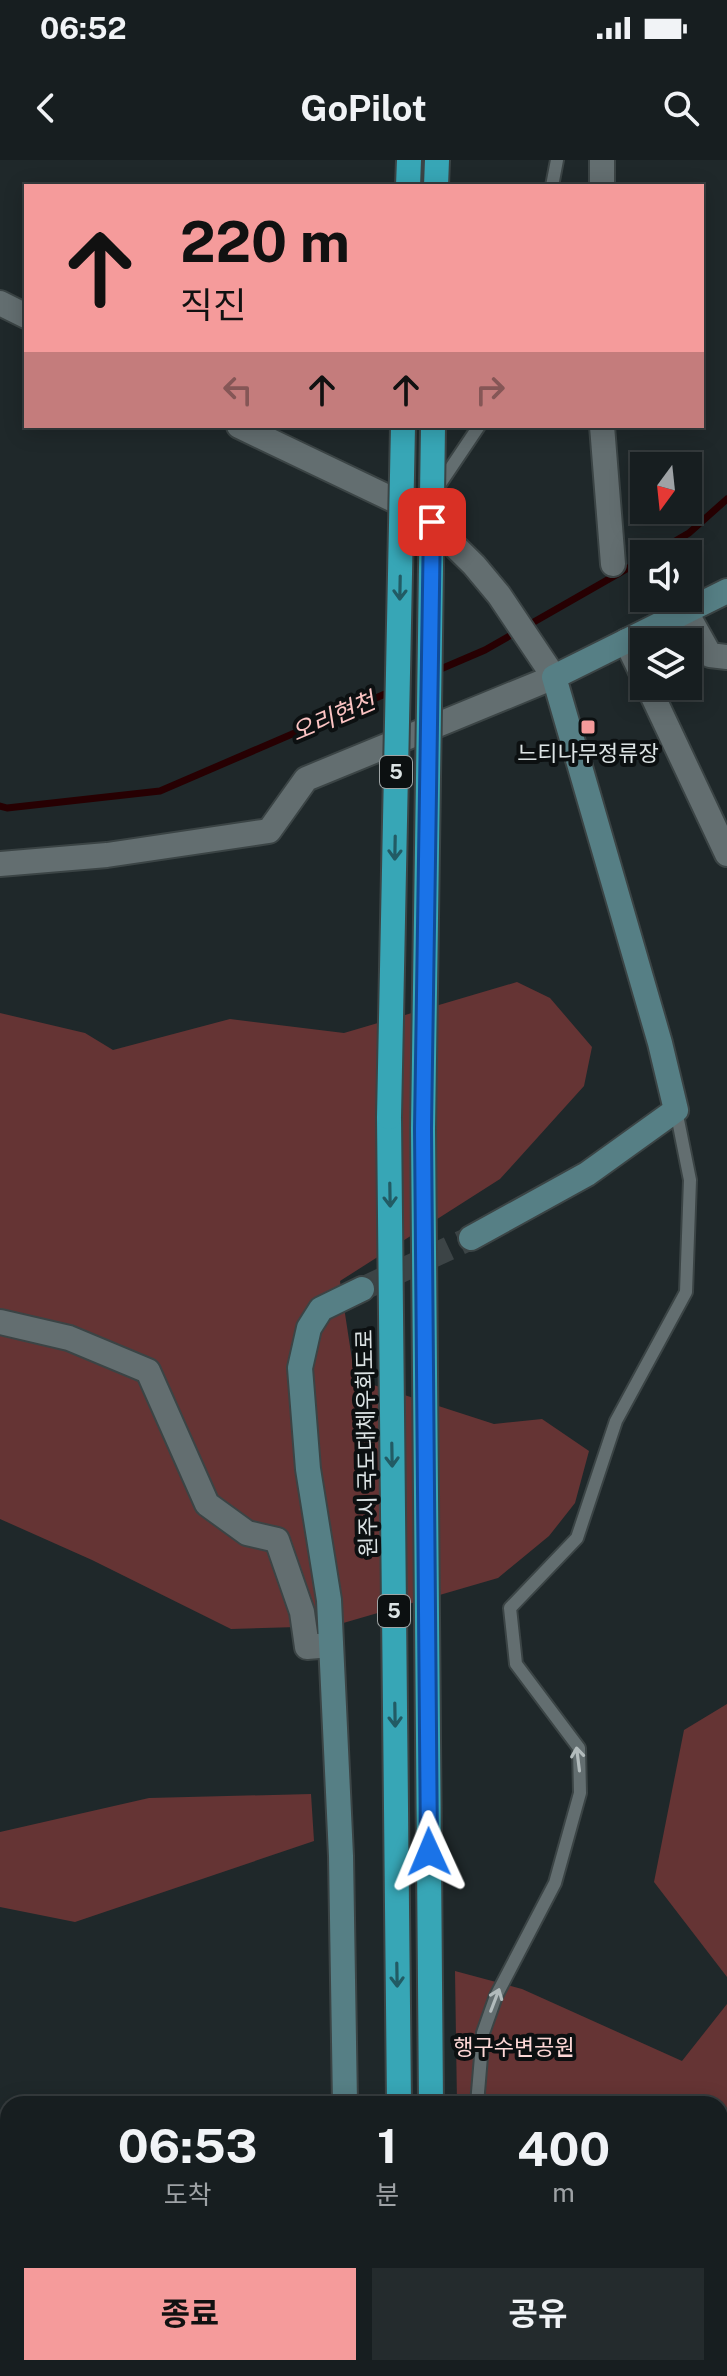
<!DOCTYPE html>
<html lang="ko">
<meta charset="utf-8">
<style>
body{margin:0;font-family:"Public Sans","Noto Sans KR",sans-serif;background:#242b2d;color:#f1f3f6;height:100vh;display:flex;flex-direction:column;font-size:30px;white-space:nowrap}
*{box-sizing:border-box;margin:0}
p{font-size:26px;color:#9ea2a5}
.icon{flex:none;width:44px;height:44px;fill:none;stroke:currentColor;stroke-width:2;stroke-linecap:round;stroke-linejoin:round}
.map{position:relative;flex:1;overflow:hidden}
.side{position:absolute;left:0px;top:1936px;width:728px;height:280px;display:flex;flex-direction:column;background:#171e20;border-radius:24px 24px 0 0;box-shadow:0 4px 20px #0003,0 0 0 2px #363c3e}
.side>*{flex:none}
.guide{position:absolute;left:24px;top:24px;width:680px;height:244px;border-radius:0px;box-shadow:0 4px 20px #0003,0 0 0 2px #363c3e;background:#f59b9b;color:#111;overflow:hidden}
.needle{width:52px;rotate:195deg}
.controls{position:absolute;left:630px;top:292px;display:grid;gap:16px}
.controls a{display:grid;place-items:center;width:72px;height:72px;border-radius:0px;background:#171e20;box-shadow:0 4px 20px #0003,0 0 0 2px #363c3e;font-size:40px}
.pin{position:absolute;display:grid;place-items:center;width:68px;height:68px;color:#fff;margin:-34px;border-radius:16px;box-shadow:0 4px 12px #0006}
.me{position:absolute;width:88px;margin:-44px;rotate:359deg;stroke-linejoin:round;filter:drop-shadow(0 0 6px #0008)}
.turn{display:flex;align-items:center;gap:28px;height:168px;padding:0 24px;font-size:36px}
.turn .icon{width:104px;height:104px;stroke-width:2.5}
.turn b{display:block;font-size:56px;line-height:68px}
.lanes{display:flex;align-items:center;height:76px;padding:0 24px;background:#0003;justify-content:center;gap:40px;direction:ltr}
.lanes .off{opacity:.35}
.eta{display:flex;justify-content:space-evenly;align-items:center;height:136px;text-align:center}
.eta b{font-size:48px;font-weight:700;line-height:56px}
.action{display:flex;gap:16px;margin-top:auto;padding:16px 24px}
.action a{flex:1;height:92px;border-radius:0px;background:#f59b9b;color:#111;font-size:32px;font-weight:700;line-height:92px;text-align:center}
.action a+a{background:#242b2d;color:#f1f3f6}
.status{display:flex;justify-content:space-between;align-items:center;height:56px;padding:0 40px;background:#171e20;direction:ltr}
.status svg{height:22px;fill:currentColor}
header{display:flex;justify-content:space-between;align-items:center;height:104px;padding:0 24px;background:#171e20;font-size:36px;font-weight:700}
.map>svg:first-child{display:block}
.green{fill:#653434}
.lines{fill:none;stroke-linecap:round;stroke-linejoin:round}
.stream{stroke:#270002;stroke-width:7}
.secondary-tunnel{stroke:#3c4446;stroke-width:24;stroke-dasharray:24 12;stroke-linecap:butt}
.lane-casing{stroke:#3b4445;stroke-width:16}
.street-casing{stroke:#3b4445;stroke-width:28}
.secondary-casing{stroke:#3b4445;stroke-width:28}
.highway-casing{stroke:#3b4445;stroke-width:28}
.lane{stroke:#636e70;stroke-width:12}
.street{stroke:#636e70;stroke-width:24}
.secondary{stroke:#567f85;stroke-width:24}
.highway{stroke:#37a6b6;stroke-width:24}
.highway-bridge-casing{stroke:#3b4445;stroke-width:28;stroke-linecap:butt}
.highway-bridge{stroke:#37a6b6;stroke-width:24}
.oneway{stroke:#225b64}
.oneway2{stroke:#b2bbbc}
.route-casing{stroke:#114b97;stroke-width:20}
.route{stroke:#1a73e8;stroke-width:14}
.poi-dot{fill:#f59b9b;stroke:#0c1011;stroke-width:3}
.labels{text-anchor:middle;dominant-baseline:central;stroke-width:8;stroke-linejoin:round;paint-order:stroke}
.shield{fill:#0c1011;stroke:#9ea4a5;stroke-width:2}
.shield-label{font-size:20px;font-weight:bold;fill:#dde4e5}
.poi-label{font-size:22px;fill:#dde4e5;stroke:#0c1011}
.street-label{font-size:22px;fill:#dde4e5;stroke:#0c1011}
.park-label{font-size:22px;fill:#fed8d7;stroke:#0c1011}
.water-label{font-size:24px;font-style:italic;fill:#fcc4c3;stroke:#0c1011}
</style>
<div class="status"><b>06:52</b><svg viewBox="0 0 49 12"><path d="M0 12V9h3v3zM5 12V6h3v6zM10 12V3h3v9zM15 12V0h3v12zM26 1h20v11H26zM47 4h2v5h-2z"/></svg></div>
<header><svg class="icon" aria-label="back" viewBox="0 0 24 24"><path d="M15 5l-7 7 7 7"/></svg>GoPilot<svg class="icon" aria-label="search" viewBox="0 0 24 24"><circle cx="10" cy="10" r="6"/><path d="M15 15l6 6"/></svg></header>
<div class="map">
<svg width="727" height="2216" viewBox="0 0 727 2216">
<rect width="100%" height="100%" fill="#1f282a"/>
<path class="green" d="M517,822L550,838L592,887L584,926L500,1019L340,1121L355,1219L494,1264L542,1259L589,1291L575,1343L549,1376L498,1418L333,1466L231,1469L92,1400L0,1359V853L85,873L113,890L230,859L344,873Z
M727,1544V1817L654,1722L684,1570Z
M311,1634L314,1681L75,1762L0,1747V1672L149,1638Z
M455,1811L522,1829L682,1901L727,1844V2216H463V2208H720V1944H457Z"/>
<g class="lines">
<path class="stream" d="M653,394L689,373L727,339
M436,511L485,490L644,399
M0,646L7,648L160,631L392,531"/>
<path class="secondary-tunnel" d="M362,1129L471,1078"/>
<defs>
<path id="lane" d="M552,26L557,0
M436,330L479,266
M477,1944L483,1873L496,1836L555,1723L580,1633L579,1588L516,1504L510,1448L577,1378L616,1261L686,1132L690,1020L676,950
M0,2202H8
M80,2208L98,2216
M498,2208V2216"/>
<path id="street" d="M602,26V0
M0,143L26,156
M602,266L613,404
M686,452L710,495L727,497
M626,481L644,518
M648,526L727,694
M0,704L107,695L269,671L306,619L554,517L499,435L474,405L421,353L239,266
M0,1162L69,1178L148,1211L207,1344L247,1373L277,1380L302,1452L307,1487L331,1485"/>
<path id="secondary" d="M471,1078L587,1014L676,950L660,883L554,517L727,431
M345,1944L341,1696L329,1440L308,1309L300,1208L309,1168L321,1149L362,1129
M346,2216L347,2208"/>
<path id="highway" d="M408,26L409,0
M436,26L437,0
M389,957L399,1944
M423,969L431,1944
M401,2208V2216
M433,2208V2216"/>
</defs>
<use href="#lane" class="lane-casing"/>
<use href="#street" class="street-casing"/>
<use href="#secondary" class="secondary-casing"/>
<use href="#highway" class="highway-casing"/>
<use href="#lane" class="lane"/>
<use href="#street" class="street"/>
<use href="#secondary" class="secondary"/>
<use href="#highway" class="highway"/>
<defs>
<path id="highway-bridge" d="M389,957L403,266
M423,969L433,266"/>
</defs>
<use href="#highway-bridge" class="highway-bridge-casing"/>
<use href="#highway-bridge" class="highway-bridge"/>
</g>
<defs><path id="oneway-shaft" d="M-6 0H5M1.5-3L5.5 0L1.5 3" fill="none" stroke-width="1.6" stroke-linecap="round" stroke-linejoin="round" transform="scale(2)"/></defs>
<g class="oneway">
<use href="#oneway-shaft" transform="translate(400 428) rotate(91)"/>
<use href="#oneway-shaft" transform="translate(395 688) rotate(91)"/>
<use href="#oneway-shaft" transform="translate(390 1035) rotate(89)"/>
<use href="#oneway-shaft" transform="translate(392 1295) rotate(89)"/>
<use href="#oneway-shaft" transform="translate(395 1555) rotate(89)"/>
<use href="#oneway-shaft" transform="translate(397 1815) rotate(89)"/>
</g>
<g class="oneway2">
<use href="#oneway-shaft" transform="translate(578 1599) rotate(-97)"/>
<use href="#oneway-shaft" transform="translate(495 1840) rotate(-69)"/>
</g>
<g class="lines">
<defs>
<path id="route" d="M429,1692L423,969L432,362"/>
</defs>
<use href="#route" class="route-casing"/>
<use href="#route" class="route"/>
</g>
<rect class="poi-dot" x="580" y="559" width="16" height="16" rx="4"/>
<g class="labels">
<g class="shield">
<rect x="380" y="596" width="32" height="32" rx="6"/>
<rect x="378" y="1435" width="32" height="32" rx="6"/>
</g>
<g class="shield-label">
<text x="396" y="612">5</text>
<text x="394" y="1451">5</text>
</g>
<g class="poi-label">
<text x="588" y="593">느티나무정류장</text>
</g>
<g class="street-label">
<text transform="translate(366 1283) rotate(-91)">원주시 국도대체우회도로</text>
</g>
<g class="park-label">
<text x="514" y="1887">행구수변공원</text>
</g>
<g class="water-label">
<text transform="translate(333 556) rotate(-23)">오리현천</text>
</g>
</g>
</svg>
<div class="controls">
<a><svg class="needle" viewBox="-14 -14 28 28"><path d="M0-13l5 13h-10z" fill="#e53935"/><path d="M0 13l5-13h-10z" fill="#9ea2a5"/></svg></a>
<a><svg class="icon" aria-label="sound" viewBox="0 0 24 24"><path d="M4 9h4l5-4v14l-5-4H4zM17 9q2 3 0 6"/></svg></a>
<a><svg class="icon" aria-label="layers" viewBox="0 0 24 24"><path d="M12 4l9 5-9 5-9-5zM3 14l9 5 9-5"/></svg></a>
</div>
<div class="pin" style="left:432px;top:362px;background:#d93025"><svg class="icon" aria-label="arrive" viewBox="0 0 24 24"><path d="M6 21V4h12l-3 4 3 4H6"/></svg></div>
<svg class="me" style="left:429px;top:1692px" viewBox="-20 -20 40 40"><path d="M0-17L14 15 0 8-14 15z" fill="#1a73e8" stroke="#fff" stroke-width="4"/></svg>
<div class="guide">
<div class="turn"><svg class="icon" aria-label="ahead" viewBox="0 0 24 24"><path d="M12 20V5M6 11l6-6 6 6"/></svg><div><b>220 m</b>직진</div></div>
<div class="lanes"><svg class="icon off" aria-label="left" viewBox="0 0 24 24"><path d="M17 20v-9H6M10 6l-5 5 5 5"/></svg><svg class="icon" aria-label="ahead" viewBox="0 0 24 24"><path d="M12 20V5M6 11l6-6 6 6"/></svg><svg class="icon" aria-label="ahead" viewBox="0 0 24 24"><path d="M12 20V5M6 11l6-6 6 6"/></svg><svg class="icon off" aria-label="right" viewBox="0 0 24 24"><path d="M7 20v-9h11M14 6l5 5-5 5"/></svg></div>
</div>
<section class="side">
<div class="eta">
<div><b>06:53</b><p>도착</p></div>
<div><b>1</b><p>분</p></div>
<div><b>400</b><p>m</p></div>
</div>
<div class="action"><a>종료</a><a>공유</a></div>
</section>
</div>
